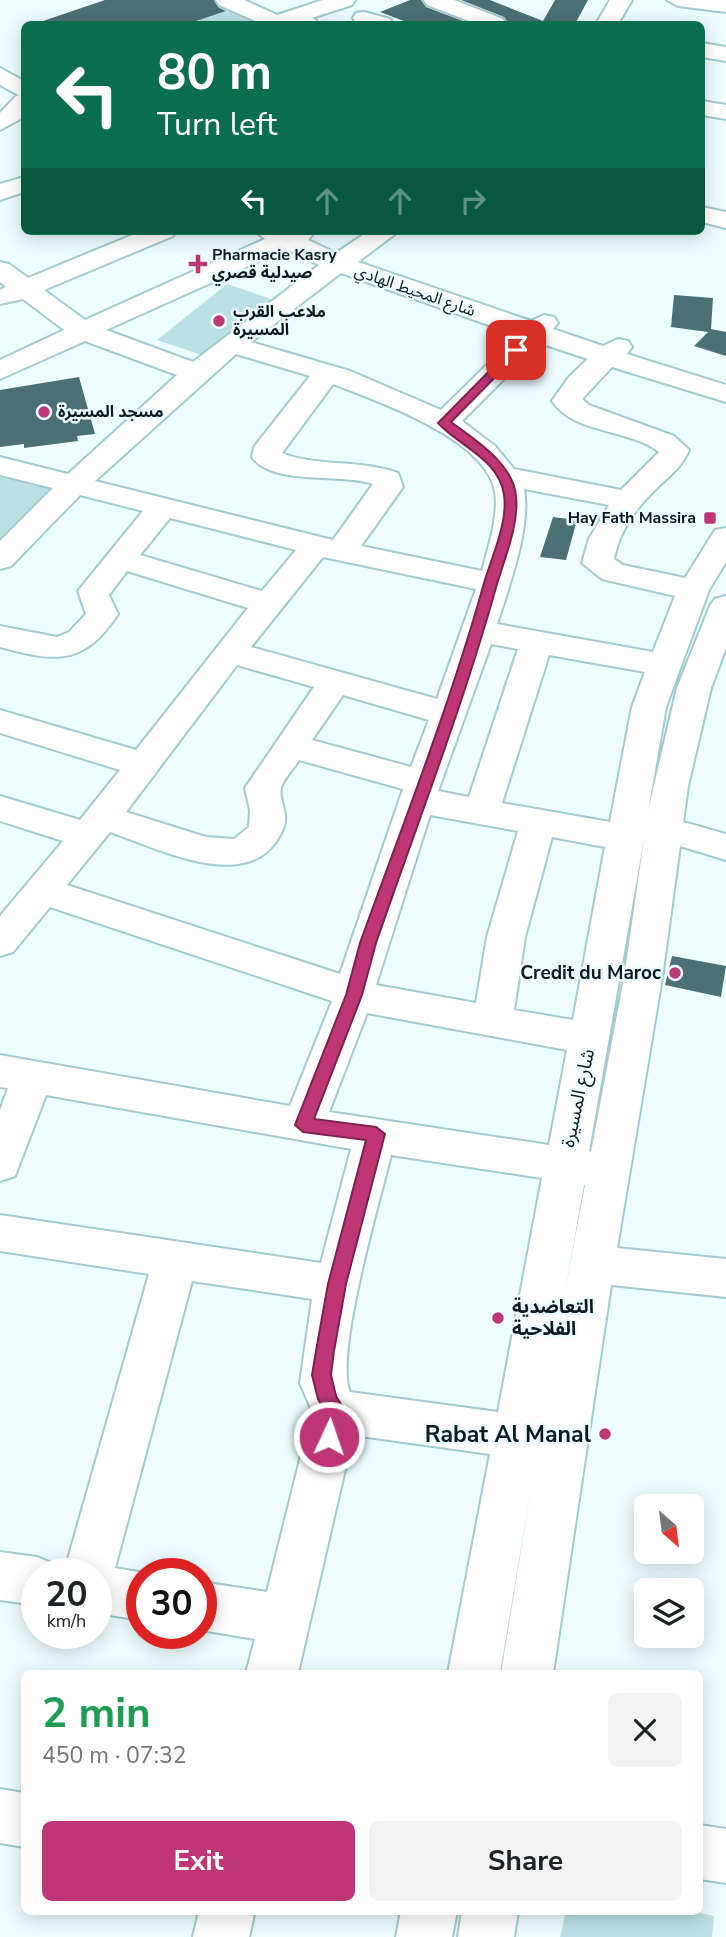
<!DOCTYPE html>
<meta charset="utf-8">
<style>
body{margin:0;font-family:"Nunito Sans","Noto Sans Arabic",sans-serif;background:#f2f2f2;color:#202124;height:100vh;display:flex;flex-direction:column;font-size:26px;white-space:nowrap}
*{box-sizing:border-box;margin:0}
p{font-size:23px;color:#757577}
.icon{flex:none;width:38px;height:38px;fill:none;stroke:currentColor;stroke-width:2;stroke-linecap:round;stroke-linejoin:round}
.map{position:relative;flex:1;overflow:hidden}
.drawer{position:absolute;left:21px;top:1670px;width:682px;height:245px;display:flex;flex-direction:column;background:#fff;border-radius:10px;box-shadow:0 4px 18px #0003}
.drawer>*{flex:none}
.banner{position:absolute;left:21px;top:21px;width:684px;height:214px;border-radius:10px;box-shadow:0 4px 18px #0003;background:#0b6e4f;color:#fff;overflow:hidden}
.needle{width:46px;rotate:152deg}
.tools{position:absolute;left:634px;top:1494px;display:grid;gap:14px}
.tools a{display:grid;place-items:center;width:70px;height:70px;border-radius:10px;background:#fff;box-shadow:0 4px 18px #0003;font-size:35px}
.speed{position:absolute;left:21px;top:1558px;display:flex;gap:14px;font-size:35px;font-weight:700;text-align:center}
.speed>*{display:grid;place-content:center;width:91px;height:91px;border-radius:50%;background:#fff;box-shadow:0 4px 18px #0003;line-height:1}
.speed small{font-size:18px;font-weight:400}
.speed .limit{border:10px solid #d22;background:#fff;color:#111}
.pin{position:absolute;display:grid;place-items:center;width:60px;height:60px;color:#fff;margin:-30px;border-radius:14px;box-shadow:0 4px 10px #0006}
.me{position:absolute;width:77px;margin:-38px;rotate:3deg;stroke-linejoin:round;filter:drop-shadow(0 0 5px #0008)}
.turn{display:flex;align-items:center;gap:24px;height:147px;padding:0 21px;font-size:32px}
.turn .icon{width:91px;height:91px;stroke-width:2.5}
.turn b{display:block;font-size:49px;line-height:60px}
.lanes{display:flex;align-items:center;height:66px;padding:0 21px;background:#0003;justify-content:center;gap:35px;direction:ltr}
.lanes .off{opacity:.35}
.round{display:grid;place-items:center;flex:none;width:74px;height:74px;border-radius:10px;background:#f2f2f2}
.headline{display:flex;align-items:center;justify-content:space-between;height:119px;padding:0 21px}
h1{font-size:42px;font-weight:700;line-height:52px;color:#1e9e55}
.cta{display:flex;gap:14px;margin-top:auto;padding:14px 21px}
.cta a{flex:1;height:80px;border-radius:10px;background:#be3676;color:#fff;font-size:28px;font-weight:700;line-height:80px;text-align:center}
.cta a+a{background:#f2f2f2;color:#202124}
.map>svg:first-child{display:block}
.green{fill:#bae0e5}
.building{fill:#4b7075}
.lines{fill:none;stroke-linecap:round;stroke-linejoin:round}
.minor-casing{stroke:#a2cacf;stroke-width:4}
.major-casing{stroke:#a2cacf;stroke-width:4}
.minor{fill:#fff;fill-rule:evenodd}
.major{fill:#fff;fill-rule:evenodd}
.route{fill:#be3676;stroke:#7c234d;stroke-width:2}
.poi-dot{fill:#be3676;stroke:#edfdff;stroke-width:2.5}
.labels{text-anchor:middle;dominant-baseline:central;stroke-width:5;stroke-linejoin:round;paint-order:stroke}
.far-poi-label{font-size:16px;font-weight:bold;fill:#0c1b1d;stroke:#edfdff;text-anchor:start}
.far-street-label{font-size:16px;fill:#0c1b1d;stroke:#edfdff}
.poi-label{font-size:19px;font-weight:bold;fill:#0c1b1d;stroke:#edfdff;text-anchor:end}
.street-label{font-size:19px;fill:#0c1b1d;stroke:#edfdff}
.near-poi-label{font-size:23px;font-weight:bold;fill:#0c1b1d;stroke:#edfdff;text-anchor:end}
</style>
<div class="map">
<svg width="726" height="1937" viewBox="0 0 726 1937">
<rect width="100%" height="100%" fill="#edfdff"/>
<path class="green" d="M237,7L258,18L239,24H187Z
M227,284L280,302L211,358L157,340Z
M4,474L61,490L0,552V478Z
M566,1911H693L714,1916L712,1937H560Z"/>
<path class="building" d="M105,0H214L218,7L226,11L187,24H44L43,21Z
M410,0H421L426,7L471,24H412L380,12Z
M461,0H490L543,21L555,0H588L575,24H509L504,17Z
M674,295L713,298L711,329L726,332V356L694,346L708,332L671,327Z
M79,377L95,434L77,436L78,441L24,448V444L0,447V390Z
M553,517L577,520L566,560L540,557Z
M672,956L726,966L721,997L665,985Z"/>
<g class="lines">
<defs>
<path id="minor" d="M216,0H244L284,18L287,23L262,24L219,5Z
M424,0H454L503,19L506,24H477L427,5Z
M610,0H632L618,24H596Z
M667,0H726V12L678,6Z
M364,12L390,19L393,24L356,23L353,18L356,13Z
M304,16L315,19L318,24H294L296,18Z
M702,43L726,47V61L702,57Z
M0,68L24,81V98L0,85Z
M702,101L726,105V119L702,115Z
M24,177V192L0,200V184Z
M702,207L726,212V228L702,222Z
M142,231H177L173,236L44,290L85,320L265,239L255,231H311L313,234L308,240L336,253L369,231H399L358,262L531,321L544,315L554,317L558,323L553,329L603,346L618,339L628,341L632,347L627,354L726,385V402L612,367L582,399L589,405L674,436L689,450C683,465 672,474 661,484C638,506 620,528 614,559L623,565L685,578L715,530L726,528V562L709,590L666,707L648,811L677,688L710,606L715,599L726,596V648L711,688L688,786L683,822L726,834V860L680,846L662,978L617,1248L726,1259V1297L611,1285L553,1673H501L531,1489L500,1673H448L490,1454L353,1435L298,1673H246L255,1639L201,1630V1582L267,1592L312,1411L300,1383L312,1299L192,1281L115,1568L145,1573H142V1620L96,1613V1573H64L149,1274L0,1251V1215L321,1263L351,1149L46,1095L15,1176L0,1181V1110L8,1088L0,1087V1055L290,1106L332,1001L50,907L13,952L0,956V916L63,841L0,821V796L80,820L120,770L0,733V710L136,750L248,608L127,571L109,595L118,614C84,666 55,662 0,647V626L57,637L69,632L86,614L78,591L143,511L80,495L11,566L0,569V541L53,488L0,475V457L68,474L177,375L85,341L0,379V360L64,330L23,299L0,304V290L6,287L0,282V262L9,264L28,278ZM286,249L319,265L193,362L106,330ZM341,273L517,335L441,410L350,371L251,342ZM540,343L588,359L569,377L552,401C575,435 629,428 659,452L621,490L514,469L495,446L462,421ZM236,354L310,376L254,447L252,457C272,486 342,473 373,484L333,540L95,481ZM333,384C377,401 485,438 495,491C499,517 488,547 482,571L361,546L403,487L398,473C359,459 315,467 282,453ZM524,489L609,505L589,539L582,563L602,579L675,596L653,652L497,624C509,587 531,527 524,489ZM170,518L296,550L262,591L140,555ZM323,557L476,589L437,699L251,647ZM491,644L518,649L469,797L438,791ZM549,655L645,672L632,707L610,822L502,803ZM237,665L314,687L245,788L250,810L249,827L234,839L206,837L126,812ZM343,695L429,720L411,767L312,740ZM299,760L403,789L340,974L67,885L110,832C160,849 254,898 283,829C290,814 278,801 281,787C284,779 294,768 299,760ZM430,815L518,831L487,937L476,1003L376,985ZM552,837L605,847L573,1020L514,1010L525,937ZM644,839L624,978L591,1152L589,1151ZM367,1013L567,1050L549,1145L329,1112ZM391,1155L542,1178L498,1412L350,1392C334,1356 380,1200 391,1155ZM584,1185H585L565,1292Z
M0,1552L37,1557L54,1564L58,1573H37V1605L0,1600Z
M0,1789L24,1793V1847L0,1843Z
M700,1825L726,1829V1883L700,1879Z
M199,1911H255L249,1937H193Z
M401,1911H457L452,1937H396Z
M462,1911H518L514,1937H458Z"/>
<path id="major" d="M323,0H355L352,5L293,24H262L265,19Z
M24,94V117L0,130V113L16,96Z"/>
</defs>
<use href="#minor" class="minor-casing"/>
<use href="#major" class="major-casing"/>
<use href="#minor" class="minor"/>
<use href="#major" class="major"/>
</g>
<path class="route" d="M512,348L522,350L451,422C475,440 513,463 516,496C519,525 505,557 497,584C463,706 417,824 376,943L362,995L314,1119L376,1127L385,1134L346,1284L334,1351L331,1375L336,1396L345,1411L336,1444L329,1446L322,1444L319,1437L325,1412L318,1399L312,1375L316,1351L328,1284L366,1140L303,1132L295,1125L346,995L360,943C403,824 450,705 484,583C492,556 508,523 504,495C500,460 459,446 438,423Z"/>
<g class="poi-dot">
<path d="M194.5 253.5h7v7h7v7h-7v7h-7v-7h-7v-7h7z"/>
<circle cx="219" cy="321" r="7"/>
<circle cx="44" cy="412" r="7"/>
<rect x="703" y="511" width="14" height="14" rx="3.5"/>
<circle cx="675" cy="973" r="7"/>
<circle cx="498" cy="1318" r="7"/>
<circle cx="605" cy="1434" r="7"/>
</g>
<g class="labels">
<g class="far-poi-label">
<text x="212" y="255">Pharmacie Kasry<tspan x="212" dy="18">صيدلية قصري</tspan></text>
<text x="233" y="312">ملاعب القرب<tspan x="233" dy="18">المسيرة</tspan></text>
<text x="58" y="412">مسجد المسيرة</text>
<text x="696" y="518" text-anchor="end">Hay Fath Massira</text>
</g>
<g class="far-street-label">
<text transform="translate(415 291) rotate(19)">شارع المحيط الهادي</text>
</g>
<g class="poi-label">
<text x="661" y="973">Credit du Maroc</text>
<text x="512" y="1307" text-anchor="start">التعاضدية<tspan x="512" dy="22">الفلاحية</tspan></text>
</g>
<g class="street-label">
<text transform="translate(578 1098) rotate(-78)">شارع المسيرة</text>
</g>
<g class="near-poi-label">
<text x="591" y="1434">Rabat Al Manal</text>
</g>
</g>
</svg>
<div class="tools">
<a><svg class="needle" viewBox="-14 -14 28 28"><path d="M0-13l5 13h-10z" fill="#e53935"/><path d="M0 13l5-13h-10z" fill="#757577"/></svg></a>
<a><svg class="icon" aria-label="layers" viewBox="0 0 24 24"><path d="M12 4l9 5-9 5-9-5zM3 14l9 5 9-5"/></svg></a>
</div>
<div class="speed"><div>20<small>km/h</small></div><div class="limit">30</div></div>
<div class="pin" style="left:516px;top:350px;background:#d93025"><svg class="icon" aria-label="arrive" viewBox="0 0 24 24"><path d="M6 21V4h12l-3 4 3 4H6"/></svg></div>
<svg class="me" style="left:329px;top:1437px" viewBox="-20 -20 40 40"><circle r="17" fill="#be3676" stroke="#fff" stroke-width="3"/><path d="M0-11L8 9 0 5-8 9z" fill="#fff"/></svg>
<div class="banner">
<div class="turn"><svg class="icon" aria-label="left" viewBox="0 0 24 24"><path d="M17 20v-9H6M10 6l-5 5 5 5"/></svg><div><b>80 m</b>Turn left</div></div>
<div class="lanes"><svg class="icon" aria-label="left" viewBox="0 0 24 24"><path d="M17 20v-9H6M10 6l-5 5 5 5"/></svg><svg class="icon off" aria-label="ahead" viewBox="0 0 24 24"><path d="M12 20V5M6 11l6-6 6 6"/></svg><svg class="icon off" aria-label="ahead" viewBox="0 0 24 24"><path d="M12 20V5M6 11l6-6 6 6"/></svg><svg class="icon off" aria-label="right" viewBox="0 0 24 24"><path d="M7 20v-9h11M14 6l5 5-5 5"/></svg></div>
</div>
<section class="drawer">
<div class="headline"><div><h1>2 min</h1><p>450 m · 07:32</p></div><a class="round"><svg class="icon" aria-label="close" viewBox="0 0 24 24"><path d="M6 6l12 12M18 6L6 18"/></svg></a></div>
<div class="cta"><a>Exit</a><a>Share</a></div>
</section>
</div>
